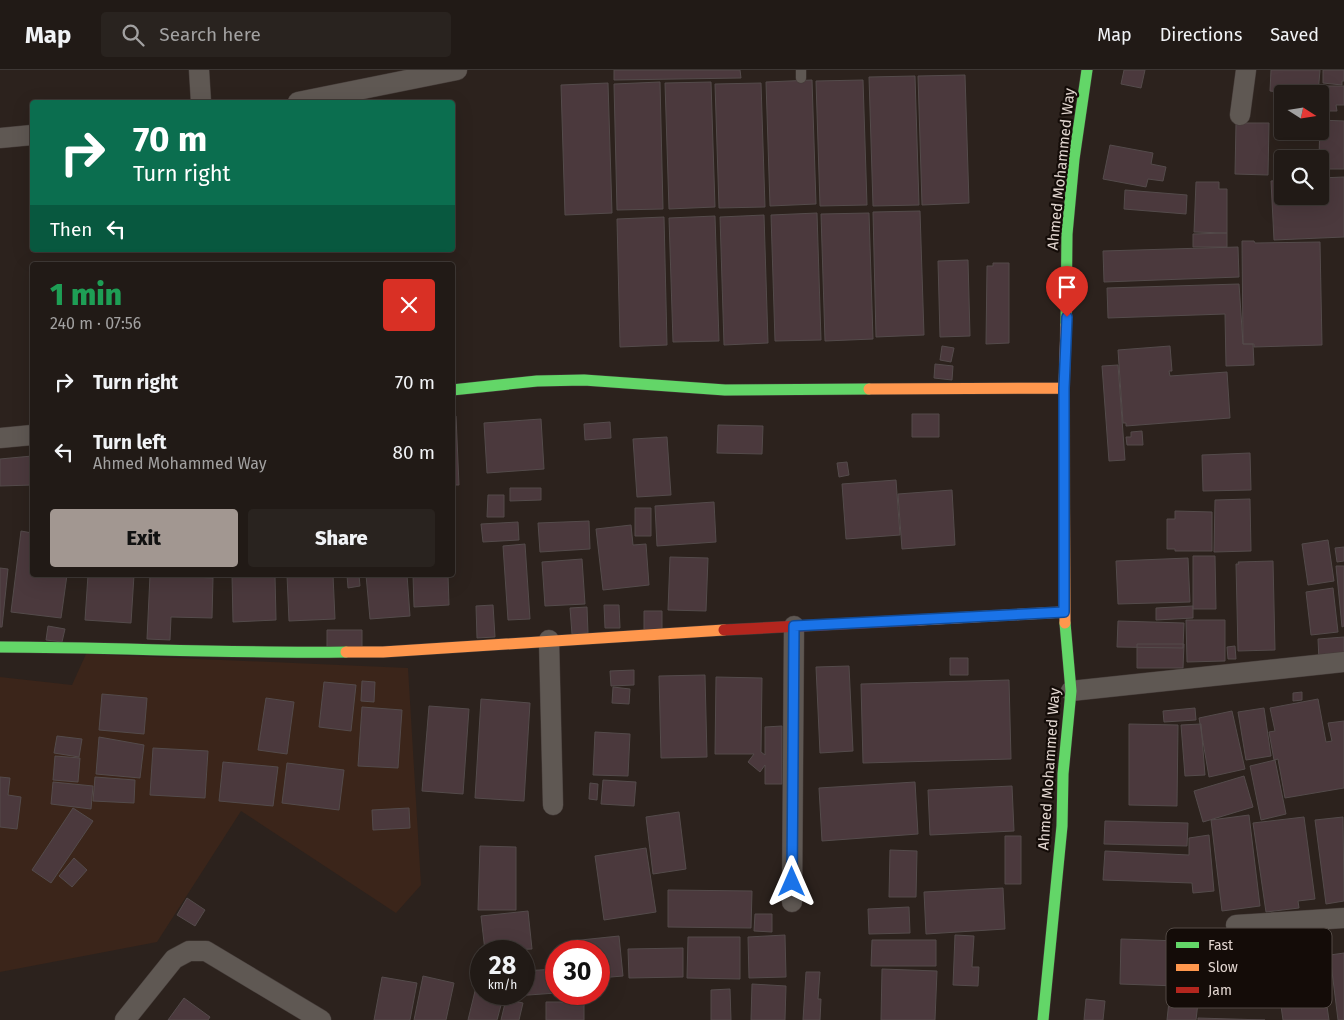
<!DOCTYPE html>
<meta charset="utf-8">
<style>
body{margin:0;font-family:"Fira Sans",sans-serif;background:#29231f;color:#f1f3f6;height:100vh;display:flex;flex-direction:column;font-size:19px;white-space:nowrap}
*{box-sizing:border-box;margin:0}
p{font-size:16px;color:#a2a1a1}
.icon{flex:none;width:28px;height:28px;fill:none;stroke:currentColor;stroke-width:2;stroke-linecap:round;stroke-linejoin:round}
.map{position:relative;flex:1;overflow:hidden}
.drawer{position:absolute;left:30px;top:192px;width:425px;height:315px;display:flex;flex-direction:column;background:#211a16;border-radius:5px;box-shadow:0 5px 20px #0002,0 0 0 1px #3e3835}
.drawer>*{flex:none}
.top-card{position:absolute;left:30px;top:30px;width:425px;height:152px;border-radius:5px;box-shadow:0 5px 20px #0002,0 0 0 1px #3e3835;background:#0b6e4f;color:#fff;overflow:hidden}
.needle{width:32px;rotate:102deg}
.tools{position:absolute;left:1274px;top:15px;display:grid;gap:10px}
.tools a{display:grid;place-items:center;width:55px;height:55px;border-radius:5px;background:#211a16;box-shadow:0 5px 20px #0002,0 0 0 1px #3e3835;font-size:25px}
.speed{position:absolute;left:470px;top:870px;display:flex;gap:10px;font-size:25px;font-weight:700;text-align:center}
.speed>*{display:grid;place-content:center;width:65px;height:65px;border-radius:50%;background:#211a16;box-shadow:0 5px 20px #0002,0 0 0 1px #3e3835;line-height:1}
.speed small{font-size:12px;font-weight:400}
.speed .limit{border:8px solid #d22;background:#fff;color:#111}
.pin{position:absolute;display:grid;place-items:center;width:42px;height:42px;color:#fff;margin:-51px -21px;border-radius:50% 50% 50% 0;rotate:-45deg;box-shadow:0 0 5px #0007}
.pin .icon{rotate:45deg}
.me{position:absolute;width:55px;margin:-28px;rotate:0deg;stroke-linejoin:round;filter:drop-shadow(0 0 4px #0008)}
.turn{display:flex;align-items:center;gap:18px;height:105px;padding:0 20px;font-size:22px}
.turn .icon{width:65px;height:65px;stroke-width:2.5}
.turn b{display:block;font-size:35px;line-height:42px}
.then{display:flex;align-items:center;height:48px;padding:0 20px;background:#0003;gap:10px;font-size:19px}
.round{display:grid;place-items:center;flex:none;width:52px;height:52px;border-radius:5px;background:#29231f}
.headline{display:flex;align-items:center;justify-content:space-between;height:85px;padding:0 20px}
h1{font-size:30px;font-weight:800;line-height:38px;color:#1e9e55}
.primary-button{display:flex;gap:10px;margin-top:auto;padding:10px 20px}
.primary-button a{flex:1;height:58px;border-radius:5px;background:#a29791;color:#111;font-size:20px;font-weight:800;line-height:58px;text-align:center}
.primary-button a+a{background:#29231f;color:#f1f3f6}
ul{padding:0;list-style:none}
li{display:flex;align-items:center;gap:15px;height:70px;padding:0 20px}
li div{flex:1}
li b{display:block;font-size:19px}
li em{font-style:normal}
header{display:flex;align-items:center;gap:30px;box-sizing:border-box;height:70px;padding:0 25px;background:#211a16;border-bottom:1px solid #3e3835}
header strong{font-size:24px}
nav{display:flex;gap:28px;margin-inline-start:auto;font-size:18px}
.search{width:350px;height:45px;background:#29231f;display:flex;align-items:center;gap:12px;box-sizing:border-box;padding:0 18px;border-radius:5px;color:#a2a1a1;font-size:19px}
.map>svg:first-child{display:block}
.built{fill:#3b251a}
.building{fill:#4b393d;stroke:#544b4b}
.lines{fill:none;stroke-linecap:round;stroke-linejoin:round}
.lane-casing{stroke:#453c39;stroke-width:11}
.street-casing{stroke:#453c39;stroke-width:21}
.fast-casing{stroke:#453c39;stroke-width:12}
.slow-casing{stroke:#453c39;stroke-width:12}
.jam-casing{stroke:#453c39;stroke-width:12}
.lane{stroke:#5f5853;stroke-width:10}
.street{stroke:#5f5853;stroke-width:20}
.fast{stroke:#63d668;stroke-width:11}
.slow{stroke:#ff974d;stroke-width:11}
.jam{stroke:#b3261e;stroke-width:11}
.route-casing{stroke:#114b97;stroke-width:12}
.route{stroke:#1a73e8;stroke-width:9}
.labels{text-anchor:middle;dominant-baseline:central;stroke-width:4.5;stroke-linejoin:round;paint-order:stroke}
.street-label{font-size:15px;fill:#e2d6d0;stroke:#140c08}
.key{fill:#140c08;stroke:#524944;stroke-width:1}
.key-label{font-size:14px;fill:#e2d6d0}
</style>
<header>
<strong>Map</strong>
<div class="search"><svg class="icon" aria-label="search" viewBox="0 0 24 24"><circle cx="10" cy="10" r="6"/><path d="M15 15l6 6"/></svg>Search here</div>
<nav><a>Map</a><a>Directions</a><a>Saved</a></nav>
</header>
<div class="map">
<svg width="1344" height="950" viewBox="0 0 1344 950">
<rect width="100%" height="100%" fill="#2c221d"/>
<path class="built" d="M86,584L408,598L421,815L396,843L241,741L157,872L0,902V607L72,615Z"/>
<path class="building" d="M614,0H740L741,8L614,10Z
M1124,0H1145L1141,18L1121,14Z
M1271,0H1320L1318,24H1282V36H1278L1279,22L1270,21Z
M1323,0H1344V11H1342V15L1323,13Z
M965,5L969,133L922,135L918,6Z
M915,6L919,135L873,136L869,7Z
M812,10L816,134L770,136L766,12Z
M863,10L867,135L820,136L816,11Z
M660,12L663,139L617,140L614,14Z
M711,12L715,137L669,139L665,13Z
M608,13L612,143L565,145L561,15Z
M761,13L765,137L719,138L715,14Z
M1322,16H1344V35H1336L1337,41H1326V34L1323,35Z
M1320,50L1344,51V99H1320V89H1319Z
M1236,53H1269L1268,105L1235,104Z
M1110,75L1153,83L1151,94L1166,97L1163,111L1148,109L1146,117L1103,109Z
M1344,107V167L1274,170L1271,111L1282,110V126H1320V108Z
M1196,112H1219V119H1227V163L1194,162Z
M1125,120L1187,125L1186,144L1124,139Z
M920,141L924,265L876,267L873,142Z
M817,143L821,270L775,271L771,145Z
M869,143L873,269L825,271L821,144Z
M764,145L768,273L724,275L720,147Z
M715,146L719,271L673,272L669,148Z
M664,147L667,275L620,277L617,149Z
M1227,163V177H1193V164Z
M1242,171H1254L1255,173L1320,172L1322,275L1254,277V274H1243Z
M1238,177L1239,207L1104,212L1103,181Z
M968,190L970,266L940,267L938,191Z
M993,193H1009V273L986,274L987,196H993Z
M1239,214L1243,274H1253L1254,295L1226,296L1225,244L1108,248L1107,218Z
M942,276L954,278L951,292L940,290Z
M1170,276L1172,301H1169L1170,306L1227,302L1230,348L1126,356V353H1123L1118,280Z
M935,294L953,296L952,310L934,308Z
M1118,295L1125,390L1109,391L1102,296Z
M912,344H939V367H912Z
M452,346H456L459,415H452Z
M541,349L544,399L487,403L484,353Z
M610,352L611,368L585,370L584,354Z
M718,355L763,356L762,384L717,383Z
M1142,361L1143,375H1127L1126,367H1131V362Z
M667,367L671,425L637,427L633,369Z
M1250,383L1251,420L1203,421L1202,385Z
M32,386V415L0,416V389Z
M847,392L849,405L839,407L837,393Z
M896,410L900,465L846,469L842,414Z
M510,418H541V430L510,431Z
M952,420L955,475L902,479L898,424Z
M488,425H504V447H487Z
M1250,429L1251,481L1214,482L1215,430Z
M714,432L716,472L657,476L655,436Z
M635,438H651V466H635Z
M1175,441L1212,442V481H1175V479H1167V449H1175Z
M589,451L590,479L540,482L538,453Z
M518,452L519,470L483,472L481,454Z
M631,455L633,475L646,474L649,515L603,520L596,459Z
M21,461L32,463V505H67L61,548L11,542Z
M1328,470L1334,511L1308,515L1302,474Z
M525,474L530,549L508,550L503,476Z
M1344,477V491L1337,492L1335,478Z
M1193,486H1215L1216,539H1193Z
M670,487L708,488L706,541L668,540Z
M1188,488L1190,532L1118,534L1116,491Z
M582,489L585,534L545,536L542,492Z
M1273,491L1275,580L1238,581L1236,494H1239L1238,492Z
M1336,496H1344V556L1342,557Z
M0,498L8,499L2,557H0Z
M88,505H134L131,553L85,550Z
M150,505L213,508L212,548L171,547L170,570L147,569Z
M232,505H275L276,550L233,552Z
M287,505H333L335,549L289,551Z
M347,505H359L360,516L348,518Z
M366,505H407L410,546L370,549Z
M413,505H448L449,535L414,537Z
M1333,518L1338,562L1311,565L1306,522Z
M493,535L495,567L477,568L476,536Z
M604,535H619L620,558H605Z
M1193,536V548L1156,550V538Z
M587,537L588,563L572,564L570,538Z
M644,541H662V561H644Z
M1186,550H1225V591L1187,592Z
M1118,551L1184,553L1183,578L1117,577Z
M48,556L65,559L62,572L46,570Z
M327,560H362V580H327Z
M1344,567V589L1319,590L1318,569Z
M1137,574H1184L1183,598H1137Z
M1235,576L1236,589H1228L1227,577Z
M950,588H968V605H950Z
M849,596L853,681L820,683L816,597Z
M634,600V615L611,616L610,601Z
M705,605L707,687L661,688L659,606Z
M716,607L762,608L761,682L765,685V657L782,656V714H765V695L760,702L748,692L754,684H715Z
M1009,610L1011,689L863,693L861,614Z
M362,611L375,612L374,632L361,631Z
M324,612L356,615L351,661L319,657Z
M613,617L630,619L629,634L612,633Z
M1302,622V630L1293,631V623Z
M102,624L147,628L144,664L99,660Z
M266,628L294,632L287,684L258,680Z
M481,629L530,633L524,731L475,728Z
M1318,629L1326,672L1332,671L1328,653L1344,651V718L1285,728L1278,689L1274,690L1269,662L1275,661L1270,638Z
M429,636L469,639L463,724L422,721Z
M362,637L402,640L398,698L358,696Z
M1195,638L1196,650L1164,652L1163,641Z
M1264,638L1271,686L1246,690L1238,642Z
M1232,641L1245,699L1209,707L1199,648Z
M1129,654L1178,655L1177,736L1129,735Z
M1201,654L1205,705L1185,706L1181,655Z
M595,662L630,664L628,706L593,705Z
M57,666L82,669L79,687L54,683Z
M99,667L144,675L140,708L96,704Z
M153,678L208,681L205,728L150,725Z
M55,686L80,688L78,712L53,710Z
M1275,690L1286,744L1261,750L1250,696Z
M223,692L278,697L273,736L219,731Z
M287,693L344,700L339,740L282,733Z
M1244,706L1253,737L1203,752L1194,721Z
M0,707L10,708L8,725L21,727L17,759L0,757Z
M95,707L135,710L134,733L93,731Z
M603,710L636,712L634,736L601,734Z
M53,712L93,716L91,739L51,734Z
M915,712L918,764L822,771L819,718Z
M590,713L598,714L597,730L589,729Z
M1012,716L1014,761L930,765L928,720Z
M73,738L93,751L51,813L32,800Z
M409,738L410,758L373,760L372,740Z
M679,742L686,799L653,804L646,747Z
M1249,745L1260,836L1222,841L1211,750Z
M1304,747L1315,829L1298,831L1299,838L1266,842L1253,753Z
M1343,747L1344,831L1326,834L1315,750Z
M1105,751L1188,753L1187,776L1104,774Z
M1209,765L1214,821L1193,823L1192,813L1103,810L1105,781L1189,785V768Z
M1005,766H1021V814H1005Z
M480,776L516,777V840H478Z
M646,778L656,842L604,850L595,786Z
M890,780L917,781L916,827H889Z
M74,788L87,800L72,817L59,806Z
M1003,818L1005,859L926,864L924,822Z
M668,820L752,821L751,858L668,857Z
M187,828L205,840L195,856L177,845Z
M909,837L910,863L869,864L868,839Z
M528,841L532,879L485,881L481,846Z
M755,844H772V862L754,861Z
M785,865L786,907L749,908L748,867Z
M955,865L974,866L972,897H979L978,916L953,915Z
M619,866L623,906L599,908V881H572L571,871Z
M688,867H740V909L687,908Z
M1121,869L1179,871L1177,916L1120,914Z
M872,870H936V896H871Z
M683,878V907L629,908L628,879Z
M1344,883V950H1338L1330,885Z
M1320,888L1329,950H1283L1275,894Z
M555,899L556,923L515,926V924H524V901Z
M882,899L937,901L935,950H881Z
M806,902H820L818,929H821L820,950H803Z
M423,906L454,913L446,950H414Z
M382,907L417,913L410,950H374Z
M752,914L786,916L785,950H751Z
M476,917L481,918V924H504L497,950H468Z
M730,919L731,950H711V920Z
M1170,922L1199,924L1196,950H1167Z
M184,928L210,947L208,950H168Z
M506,929L523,933L519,950H501Z
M1086,929L1105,931L1103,950H1084Z
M546,932H584V950H546Z
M1198,948L1265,950H1198Z"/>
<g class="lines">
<defs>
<path id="lane" d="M801,0V8"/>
<path id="street" d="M199,0L201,32
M298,32L457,0
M1240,45L1246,0
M0,68L32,65
M0,368L32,365
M549,570L553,735
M1071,621L1344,592
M792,832L794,556
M1236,855L1344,848
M125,950L174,889L189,881H206L321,950"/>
<path id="fast" d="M1066,255L1067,164L1074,89L1087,0
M452,320L537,311L584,310L725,320L869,319
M0,577C115,577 231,584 346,582
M1043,950L1062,756L1063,704L1071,621L1065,553"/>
<path id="slow" d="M869,319L1064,318
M918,550L1064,542
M1065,553L1064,318L1066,255
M346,582H383L724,560"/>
<path id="jam" d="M724,560L918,550"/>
</defs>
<use href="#lane" class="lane-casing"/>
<use href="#street" class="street-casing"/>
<use href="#fast" class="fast-casing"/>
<use href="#slow" class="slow-casing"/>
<use href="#jam" class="jam-casing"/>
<use href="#lane" class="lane"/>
<use href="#street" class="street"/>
<use href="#fast" class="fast"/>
<use href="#slow" class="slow"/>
<use href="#jam" class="jam"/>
</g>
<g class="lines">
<defs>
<path id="route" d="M792,812L794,556L1064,542V318L1067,247"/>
</defs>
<use href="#route" class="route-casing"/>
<use href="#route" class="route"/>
</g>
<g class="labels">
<g class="street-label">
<text transform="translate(1061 99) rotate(-84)">Ahmed Mohammed Way</text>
<text transform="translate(1049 699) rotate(-86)">Ahmed Mohammed Way</text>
</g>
</g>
<rect x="1166" y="858" width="166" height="80" rx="8" class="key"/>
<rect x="1176" y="872" width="23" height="6" fill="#63d668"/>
<rect x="1176" y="894" width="23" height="7" fill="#ff974d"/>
<rect x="1176" y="917" width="23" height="6" fill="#b3261e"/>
<g class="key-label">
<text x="1208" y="880">Fast</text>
<text x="1208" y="902">Slow</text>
<text x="1208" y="925">Jam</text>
</g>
</svg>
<div class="tools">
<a><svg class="needle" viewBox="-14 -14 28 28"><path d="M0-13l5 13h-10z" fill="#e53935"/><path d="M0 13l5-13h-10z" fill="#a2a1a1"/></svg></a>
<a><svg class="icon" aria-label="search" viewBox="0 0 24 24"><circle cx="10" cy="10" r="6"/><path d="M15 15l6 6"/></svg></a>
</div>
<div class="speed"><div>28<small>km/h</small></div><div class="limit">30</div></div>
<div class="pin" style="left:1067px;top:247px;background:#d93025"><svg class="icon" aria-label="arrive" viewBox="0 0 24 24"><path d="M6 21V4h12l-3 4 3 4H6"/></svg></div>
<svg class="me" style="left:792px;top:812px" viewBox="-20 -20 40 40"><path d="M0-17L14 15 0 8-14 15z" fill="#1a73e8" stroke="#fff" stroke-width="4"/></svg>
<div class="top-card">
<div class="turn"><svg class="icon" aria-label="right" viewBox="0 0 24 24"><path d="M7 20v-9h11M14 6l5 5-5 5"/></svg><div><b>70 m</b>Turn right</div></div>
<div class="then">Then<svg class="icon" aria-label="left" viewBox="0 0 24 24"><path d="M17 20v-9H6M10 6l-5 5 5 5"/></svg></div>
</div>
<section class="drawer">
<div class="headline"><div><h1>1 min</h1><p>240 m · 07:56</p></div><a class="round" style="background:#d93025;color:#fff"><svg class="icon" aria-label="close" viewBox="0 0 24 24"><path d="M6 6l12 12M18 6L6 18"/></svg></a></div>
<ul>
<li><svg class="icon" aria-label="right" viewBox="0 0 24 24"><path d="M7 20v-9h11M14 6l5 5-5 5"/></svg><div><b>Turn right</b></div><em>70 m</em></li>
<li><svg class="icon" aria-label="left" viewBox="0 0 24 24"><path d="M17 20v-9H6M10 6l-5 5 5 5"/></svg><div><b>Turn left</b><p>Ahmed Mohammed Way</p></div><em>80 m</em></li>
</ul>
<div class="primary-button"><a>Exit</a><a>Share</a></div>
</section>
</div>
